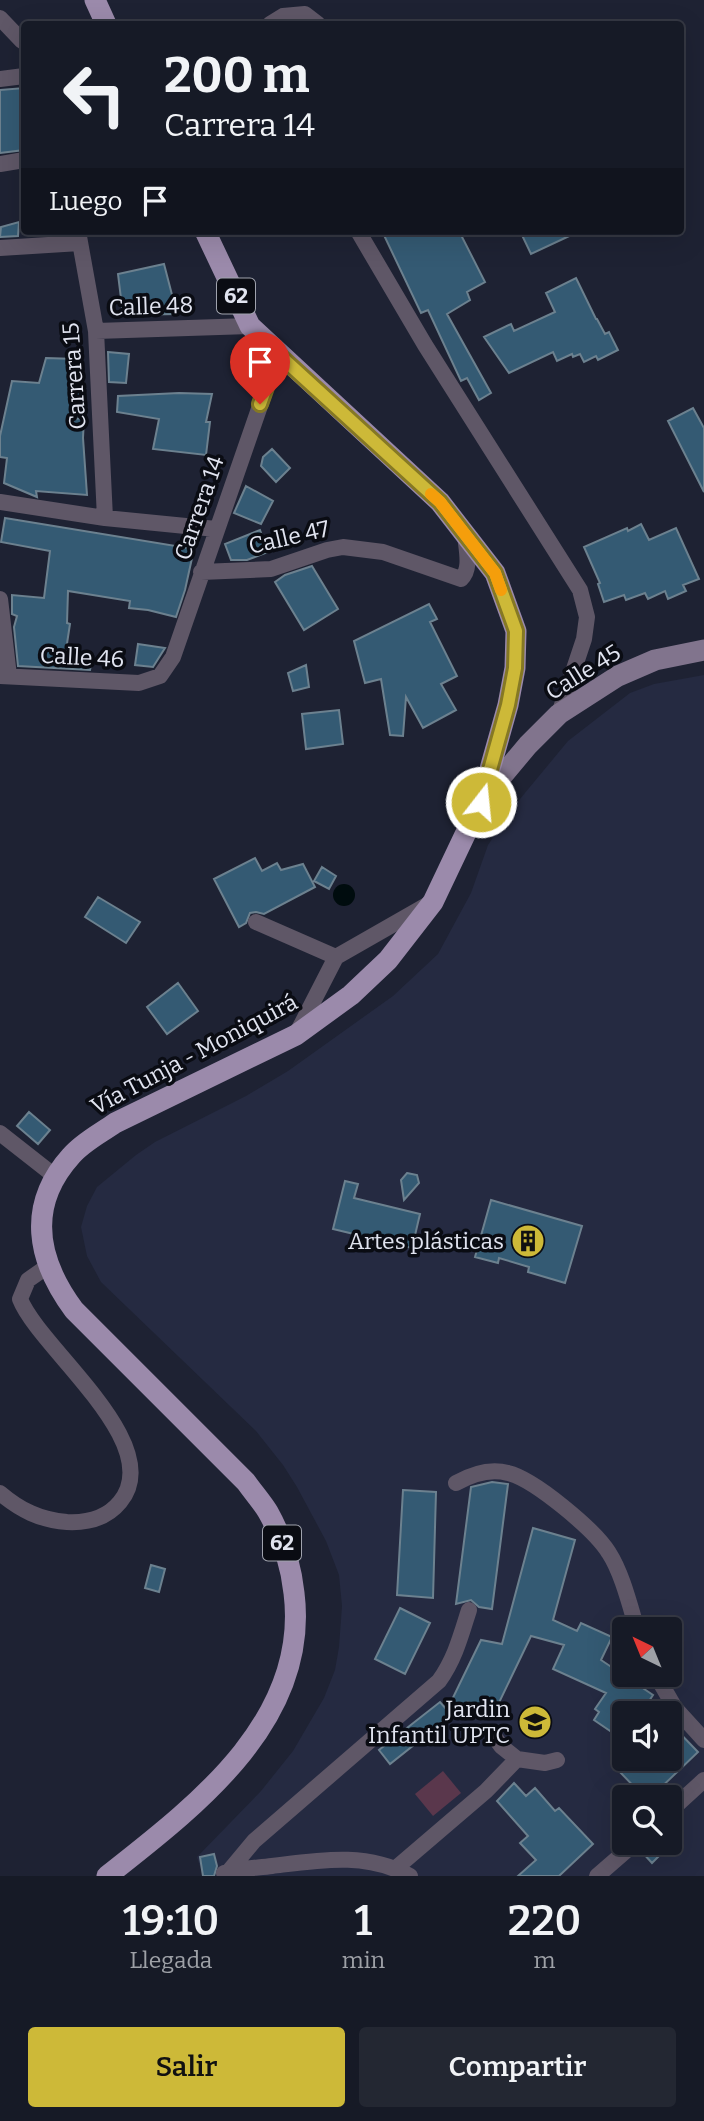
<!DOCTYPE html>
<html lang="es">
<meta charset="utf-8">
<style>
body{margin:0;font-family:Bitter,serif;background:#232732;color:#f1f3f6;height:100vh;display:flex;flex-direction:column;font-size:26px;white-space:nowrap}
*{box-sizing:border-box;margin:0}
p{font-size:23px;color:#9ea1a7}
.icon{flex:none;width:38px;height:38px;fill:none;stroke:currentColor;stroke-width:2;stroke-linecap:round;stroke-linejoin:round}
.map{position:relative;height:1876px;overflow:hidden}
.sheet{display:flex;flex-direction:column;background:#161a26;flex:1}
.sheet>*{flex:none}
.top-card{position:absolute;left:21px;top:21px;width:663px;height:214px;border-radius:7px;box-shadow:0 7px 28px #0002,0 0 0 2px #353843;background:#161a26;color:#f1f3f6;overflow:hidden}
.needle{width:46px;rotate:317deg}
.fabs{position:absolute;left:612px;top:1617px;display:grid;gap:14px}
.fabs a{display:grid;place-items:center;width:70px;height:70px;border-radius:7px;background:#161a26;box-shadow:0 7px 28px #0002,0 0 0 2px #353843;font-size:35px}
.pin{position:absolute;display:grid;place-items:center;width:60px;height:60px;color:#fff;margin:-72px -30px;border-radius:50% 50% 50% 0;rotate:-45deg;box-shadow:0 0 7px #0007}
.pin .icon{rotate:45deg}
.me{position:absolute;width:77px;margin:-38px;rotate:16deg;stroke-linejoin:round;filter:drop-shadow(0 0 5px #0008)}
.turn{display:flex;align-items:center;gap:24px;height:147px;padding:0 28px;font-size:32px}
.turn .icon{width:91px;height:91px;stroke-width:2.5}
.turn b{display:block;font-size:49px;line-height:60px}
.then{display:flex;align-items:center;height:66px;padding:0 28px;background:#0003;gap:14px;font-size:26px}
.eta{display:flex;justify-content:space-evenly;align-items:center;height:119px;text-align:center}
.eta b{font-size:42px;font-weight:600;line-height:49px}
.primary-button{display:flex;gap:14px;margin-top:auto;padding:14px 28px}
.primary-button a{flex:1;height:80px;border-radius:7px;background:#cdb938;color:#111;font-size:28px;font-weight:600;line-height:80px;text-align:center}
.primary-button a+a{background:#232732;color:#f1f3f6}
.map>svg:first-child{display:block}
.built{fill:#252a41;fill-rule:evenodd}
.green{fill:#5a374c}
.water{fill:#000c0e}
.building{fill:#345a73;stroke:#6c818f;stroke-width:2}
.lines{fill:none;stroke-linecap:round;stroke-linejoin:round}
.street{stroke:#5f5767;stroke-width:16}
.secondary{stroke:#81748d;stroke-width:21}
.primary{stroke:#9b8aab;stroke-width:21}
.route-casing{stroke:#857824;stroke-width:18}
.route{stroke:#cdb938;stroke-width:12}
.slow{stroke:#f59e0b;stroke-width:12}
.labels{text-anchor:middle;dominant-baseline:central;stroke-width:7;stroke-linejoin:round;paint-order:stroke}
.shield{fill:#0a0c13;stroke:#a0a3ae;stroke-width:2}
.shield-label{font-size:21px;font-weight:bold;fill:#e1e4f0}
.street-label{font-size:23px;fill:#e1e4f0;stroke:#0a0c13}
.poi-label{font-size:23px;fill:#e1e4f0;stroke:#0a0c13;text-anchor:end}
</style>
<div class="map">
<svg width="704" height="1876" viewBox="0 0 704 1876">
<rect width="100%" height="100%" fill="#1e2233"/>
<path class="built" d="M704,675V1876H203L197,1857L261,1791L293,1751L324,1698L335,1670L339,1647L342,1606L339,1575L326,1541L297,1487L283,1465L256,1431L101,1282L87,1256L81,1227L87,1206L97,1187L136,1155L155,1142L246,1096L288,1071L393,996L438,954L471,893L488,845L515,805L568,741L630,693L654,684ZM625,1629H670V1675H625ZM625,1713H670V1759H625ZM625,1797H670V1843H625Z"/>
<path class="green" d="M443,1771L461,1793L433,1816L415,1794Z"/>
<path class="water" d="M333 895a11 11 0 1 1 22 0a11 11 0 1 1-22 0Z"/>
<path class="building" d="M24,88V107H22L24,150L0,153V90Z
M19,222L18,236L0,237L1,227Z
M382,231H459L485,282L467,292L470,300L447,314L491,393L479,400L467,378L461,381L428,310L421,313Z
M520,231H580L531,254Z
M164,264L177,314L123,315L118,274Z
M576,278L596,319H597L605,334L609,332L618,350L598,360L596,356L584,362L580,354L573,357L572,354L557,361L553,352L509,373L484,337L511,324L514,331L555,312L546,293Z
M108,352L129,354L126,383L109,382Z
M46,358L76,359V388L85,389L74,419L84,418L83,438L87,495L36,491L37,497L4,483L7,458L0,457V436L12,381L39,383Z
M179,393L212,394L206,422H210L206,455L153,449L159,419L117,412L118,396Z
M693,408L704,428V492L668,421Z
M272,449L290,468L276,482L261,466L263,457Z
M246,486L273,501L261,524L234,513Z
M5,518L194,549L185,590L176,617L148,610L129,608L130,601L68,591L67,623L70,624L66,650L93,655L90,670L18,666L14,627L17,616L12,614V595L44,598L50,551L1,542Z
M641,524L649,540L676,528L699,579L683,585L686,591L668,599L665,591L648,599L645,593L626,600L624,595L604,602L598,584L600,583L584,547L627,528L628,531Z
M260,530L268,552L247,560H231L225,544Z
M312,566L338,609L304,630L275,582L285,575Z
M429,604L437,619L430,622L457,676L441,684L456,710L423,728L406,697L403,736L390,735L381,679L365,683L354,641Z
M138,644L165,648L153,667L135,665Z
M306,665L309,687L293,691L288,673Z
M339,710L343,744L306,749L302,714Z
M255,858L262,871L277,863L281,870L303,864L315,887L264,914L256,912L250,913L246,923L239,927L214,879Z
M322,867L336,876L329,889L314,881Z
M98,897L140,922L126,943L85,917Z
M178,983L198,1011L167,1034L147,1007Z
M29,1112L50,1130L38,1144L17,1126Z
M407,1173L417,1175L419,1183L404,1200L401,1180Z
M345,1181L358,1184L354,1198L420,1214L412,1248L333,1229Z
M491,1200L582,1226L565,1283L528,1272L529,1267L499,1258L498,1263L475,1257Z
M492,1482L508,1484L492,1609L479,1607L471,1600L456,1604L471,1487Z
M403,1490L436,1492L433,1598L397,1595Z
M533,1528L575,1540L553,1620L577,1631L581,1623L612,1637L601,1660L653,1695L641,1713H625V1741L594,1720L599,1712L595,1709L606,1693L553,1669L564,1645L531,1636L494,1713L468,1702L390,1764L379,1750L440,1702L447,1710L481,1640L502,1644Z
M151,1565L165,1569L159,1592L145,1588Z
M400,1608L430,1623L405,1674L375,1659Z
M670,1723L698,1752L651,1797H644L618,1770L630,1759H670Z
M514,1783L526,1796L535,1788L555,1811L559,1808L593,1844L559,1876H518L536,1860L520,1843L528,1836L497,1801Z
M652,1843H657L664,1851L652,1863L642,1852Z
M214,1854L217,1866L214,1876H203L200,1857Z"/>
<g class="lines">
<path class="street" d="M0,18L22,41
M270,24L283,16L305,14L318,24
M0,79L24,76
M0,164L24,160
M78,231L96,331L105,518
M358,231L425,345L580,590L587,617L584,639L559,714
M0,248L80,243
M96,331L250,326
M0,502L105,518L216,529
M201,572L271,569L327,550L343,547L383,552L461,579C472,569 466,549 465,534
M0,599L9,676
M0,676L139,683L160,676L173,657L278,354
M256,922L336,957L427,905
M297,1033L336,957
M0,1133L56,1177
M456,1483C472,1474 490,1468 508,1473C534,1479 595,1530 609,1553C622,1573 630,1606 637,1629
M0,1493C20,1510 40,1520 67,1522C87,1523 107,1518 120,1502C168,1444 39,1348 20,1299L28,1280L48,1266
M656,1675L675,1708L704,1740
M517,1759L545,1763L557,1760
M670,1811L704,1780
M396,1868L486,1791L517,1759L501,1746L494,1736
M229,1871L254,1841L439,1681C455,1659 461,1635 469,1610
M224,1873C239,1868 257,1868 272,1866C321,1860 366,1852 410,1876
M597,1876L635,1843"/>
<path class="secondary" d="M481,801L528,745L559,714L618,676L655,660L704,650"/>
<path class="primary" d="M95,0L106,24
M107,1876C196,1806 310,1720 294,1593C291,1565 282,1537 268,1512C262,1502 253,1492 246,1482L74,1310C37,1260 26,1206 71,1156C83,1142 101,1133 115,1123L296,1035L351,995L388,960L433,902L481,801L508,705L515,668L516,631L495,573L440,502L250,326L205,231"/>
</g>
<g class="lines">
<defs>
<path id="route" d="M260,404L278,354L440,502L495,573L516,631L515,668L508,705L481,802"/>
</defs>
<use href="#route" class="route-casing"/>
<use href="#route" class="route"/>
<path class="slow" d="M431,494L440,502L495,573L501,590"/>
</g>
<defs>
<symbol id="building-disc" viewBox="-11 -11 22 22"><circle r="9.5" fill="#cdb938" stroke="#0a0c13"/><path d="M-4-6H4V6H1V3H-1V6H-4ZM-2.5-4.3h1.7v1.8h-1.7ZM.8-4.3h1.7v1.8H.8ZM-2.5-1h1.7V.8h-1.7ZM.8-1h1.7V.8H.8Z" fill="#111"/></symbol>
<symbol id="school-disc" viewBox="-11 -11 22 22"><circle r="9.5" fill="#cdb938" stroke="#0a0c13"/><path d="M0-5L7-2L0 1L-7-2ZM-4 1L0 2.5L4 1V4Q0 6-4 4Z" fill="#111"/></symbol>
</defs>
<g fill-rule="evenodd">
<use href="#building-disc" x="509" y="1222" width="38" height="38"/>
<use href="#school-disc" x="516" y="1703" width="38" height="38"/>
</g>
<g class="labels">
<g class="shield">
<rect x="217" y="278.5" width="38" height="35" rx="5"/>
<rect x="263" y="1525.5" width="38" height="35" rx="5"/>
</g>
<g class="shield-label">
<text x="236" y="296">62</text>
<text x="282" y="1543">62</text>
</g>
<g class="street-label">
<text transform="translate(151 306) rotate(-2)">Calle 48</text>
<text transform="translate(74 376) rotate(-94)">Carrera 15</text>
<text transform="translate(199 508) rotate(-71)">Carrera 14</text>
<text transform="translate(289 537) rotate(-13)">Calle 47</text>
<text transform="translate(82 657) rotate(3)">Calle 46</text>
<text transform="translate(583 672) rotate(-32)">Calle 45</text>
<text transform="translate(194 1054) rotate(-28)">Vía Tunja - Moniquirá</text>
</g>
<g class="poi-label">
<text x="504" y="1241">Artes plásticas</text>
<text x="510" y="1709">Jardin<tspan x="510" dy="26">Infantil UPTC</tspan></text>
</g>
</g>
</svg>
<div class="fabs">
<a><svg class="needle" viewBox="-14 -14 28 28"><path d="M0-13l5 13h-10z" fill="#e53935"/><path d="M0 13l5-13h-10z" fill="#9ea1a7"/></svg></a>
<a><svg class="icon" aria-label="sound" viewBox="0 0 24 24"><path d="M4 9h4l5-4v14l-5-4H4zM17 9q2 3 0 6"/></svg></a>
<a><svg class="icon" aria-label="search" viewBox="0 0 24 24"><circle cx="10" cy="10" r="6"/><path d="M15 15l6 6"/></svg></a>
</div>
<div class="pin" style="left:260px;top:404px;background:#d93025"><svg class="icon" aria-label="arrive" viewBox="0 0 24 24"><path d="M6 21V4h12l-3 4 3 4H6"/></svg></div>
<svg class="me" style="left:481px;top:802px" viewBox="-20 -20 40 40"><circle r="17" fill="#cdb938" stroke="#fff" stroke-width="3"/><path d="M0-11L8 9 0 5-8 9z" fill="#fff"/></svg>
<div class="top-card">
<div class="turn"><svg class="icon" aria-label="left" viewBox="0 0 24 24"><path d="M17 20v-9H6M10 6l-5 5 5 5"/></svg><div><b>200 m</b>Carrera 14</div></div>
<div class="then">Luego<svg class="icon" aria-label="arrive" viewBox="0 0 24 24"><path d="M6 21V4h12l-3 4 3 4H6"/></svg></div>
</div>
</div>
<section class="sheet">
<div class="eta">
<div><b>19:10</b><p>Llegada</p></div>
<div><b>1</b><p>min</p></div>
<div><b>220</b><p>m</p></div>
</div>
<div class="primary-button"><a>Salir</a><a>Compartir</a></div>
</section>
